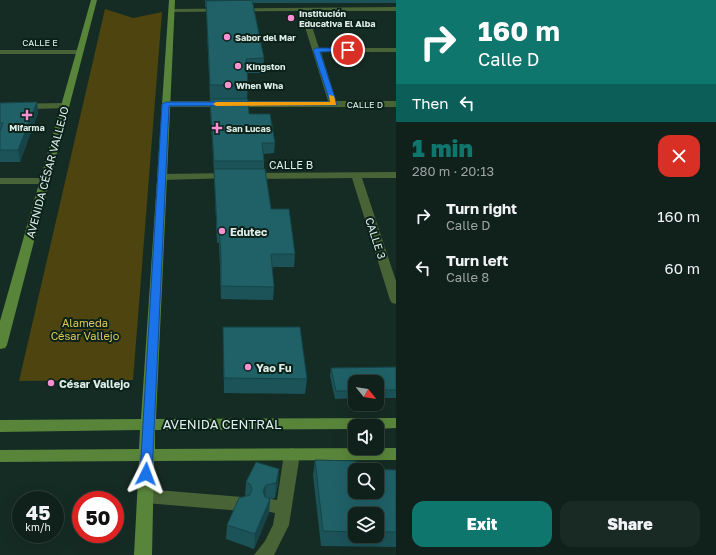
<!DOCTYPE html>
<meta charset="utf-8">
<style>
body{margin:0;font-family:"Golos Text",sans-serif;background:#192924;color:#f1f3f6;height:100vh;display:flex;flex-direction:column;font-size:15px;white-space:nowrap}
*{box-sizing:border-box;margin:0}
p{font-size:13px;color:#9ca3a3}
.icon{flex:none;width:22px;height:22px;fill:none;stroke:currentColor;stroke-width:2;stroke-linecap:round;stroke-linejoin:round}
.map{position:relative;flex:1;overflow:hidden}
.drawer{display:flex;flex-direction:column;background:#10211b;width:320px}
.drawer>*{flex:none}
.banner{background:#0f766e;color:#fff;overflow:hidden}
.needle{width:26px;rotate:120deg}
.fabs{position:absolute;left:348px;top:375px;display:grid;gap:8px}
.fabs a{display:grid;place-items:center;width:36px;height:36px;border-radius:8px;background:#10211b;box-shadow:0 4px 16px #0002,0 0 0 1px #303e3a;font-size:20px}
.speed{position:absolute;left:12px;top:491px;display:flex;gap:8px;font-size:20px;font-weight:700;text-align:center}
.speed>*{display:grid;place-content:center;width:52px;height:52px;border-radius:50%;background:#10211b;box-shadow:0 4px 16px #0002,0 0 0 1px #303e3a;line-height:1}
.speed small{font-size:10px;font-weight:400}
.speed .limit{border:6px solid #d22;background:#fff;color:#111}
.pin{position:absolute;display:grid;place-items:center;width:34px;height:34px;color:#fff;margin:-17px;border:2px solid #fff;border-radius:50%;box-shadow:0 1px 4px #0007}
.me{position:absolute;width:44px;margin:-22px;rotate:3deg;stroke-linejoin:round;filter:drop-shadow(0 0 3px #0008)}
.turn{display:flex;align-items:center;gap:14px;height:84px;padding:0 16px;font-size:18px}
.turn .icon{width:52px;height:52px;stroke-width:2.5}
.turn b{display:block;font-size:28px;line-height:34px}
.then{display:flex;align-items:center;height:38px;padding:0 16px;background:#0003;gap:8px;font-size:15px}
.round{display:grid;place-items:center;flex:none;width:42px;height:42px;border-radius:12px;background:#192924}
.overview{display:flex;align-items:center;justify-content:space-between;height:68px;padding:0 16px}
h1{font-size:24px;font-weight:800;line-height:30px;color:#0f766e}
.action{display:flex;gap:8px;margin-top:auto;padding:8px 16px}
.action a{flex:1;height:46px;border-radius:12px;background:#0f766e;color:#fff;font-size:16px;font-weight:800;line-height:46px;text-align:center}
.action a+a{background:#192924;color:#f1f3f6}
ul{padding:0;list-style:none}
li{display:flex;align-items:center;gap:12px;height:52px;padding:0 16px}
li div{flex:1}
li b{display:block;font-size:15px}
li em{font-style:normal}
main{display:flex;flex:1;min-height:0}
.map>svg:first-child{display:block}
.green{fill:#4d440f}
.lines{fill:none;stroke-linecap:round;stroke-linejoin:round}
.lane{fill:#486336;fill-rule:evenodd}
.street{fill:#486336;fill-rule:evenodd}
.secondary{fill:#59853b;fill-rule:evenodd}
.wall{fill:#1b5359;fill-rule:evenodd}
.shaded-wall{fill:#164448}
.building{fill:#1f6167;stroke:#164448;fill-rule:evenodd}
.route{fill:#1a73e8;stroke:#114b97}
.slow{fill:#f59e0b}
.poi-dot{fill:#f690d0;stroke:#0b221a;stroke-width:1.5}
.labels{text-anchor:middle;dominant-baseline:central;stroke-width:4;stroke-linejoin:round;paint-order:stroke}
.far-poi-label{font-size:9px;font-weight:bold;fill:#dfeee8;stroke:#0b221a;text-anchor:start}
.far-street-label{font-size:9px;fill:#dfeee8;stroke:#0b221a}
.street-label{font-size:11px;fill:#dfeee8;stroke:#0b221a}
.poi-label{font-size:11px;font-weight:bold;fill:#dfeee8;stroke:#0b221a;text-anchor:start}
.park-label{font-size:11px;fill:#dec952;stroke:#0b221a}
.near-street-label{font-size:13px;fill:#dfeee8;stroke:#0b221a}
</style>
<main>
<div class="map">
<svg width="396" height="555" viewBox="0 0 396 555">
<rect width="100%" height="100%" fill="#152c24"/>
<path class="green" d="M105,9L133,18L162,12L133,380L19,381Z"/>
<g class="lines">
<path class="lane" d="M292,448L297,450L300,454L289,525L274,555H254L265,541L273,525L275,513L265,511L263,506L265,501L271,499L277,500L284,454L287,450Z
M145,489L242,497L248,499L250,504L248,509L242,511L145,503L139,501L137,496L139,491Z"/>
<path class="street" d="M396,7V11H307L319,48H396V52H321L336,101H396V107H166L162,104L166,101H328L300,11L172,12L169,10L170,9Z
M0,50H79L83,52L79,54H0Z
M65,103L69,106L68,108L0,110V104Z
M396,172V178H362L396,281V304L392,303L390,300L352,178L251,179L246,176L251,173Z
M231,173L236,176L235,178L162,180L157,177L162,174Z
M0,178H44L49,181L44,184H0Z"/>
<path class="secondary" d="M91,0H97L7,345L5,348L0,349V321Z
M169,0H175L156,419L396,418V428L377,429V426H355V429L155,430V449L396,448V460L154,461L152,555H134L139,461L0,462V450L139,449L140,430L0,432V420L141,419Z"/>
</g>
<path class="wall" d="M205,0H396V3H253L264,58L263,73H247L248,85L247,99L249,114L275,143L274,153L263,154L264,161V169L271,209L295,254L294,267H272L274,287L273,300L221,299L220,267L219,243H217L214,172L210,108V100L206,7H205Z
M37,102L38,113L20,162H0V103Z
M223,327L307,379L305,394L224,393Z
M396,367V398H377V382H355V398L335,399L330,376L331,368Z
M315,460L357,469L396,470V547L321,546L313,475ZM355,514H377V536H355Z
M246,482L278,484L275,498L270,499L269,513L254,549L226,539L227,525L245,496Z"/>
<path class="shaded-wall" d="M37,102L38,113L20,162L18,150Z
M279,469L278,484L275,498L276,483Z
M266,485L265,500L263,491Z
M270,499L269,513L254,549L255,534Z"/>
<path class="building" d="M205,0H251L205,1Z
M206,0H252L264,58L246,59L248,85H210Z
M210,99H248L249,114H270L275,143H262L264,161H214Z
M37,102L18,150H0V131L3,123H0V103Z
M214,169H265L271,209H289L295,254H271L274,287L221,286V254L219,230H217Z
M223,327H300L307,379L224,378Z
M396,367V390H377V382H355V391H336L331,368Z
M315,460L356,461L357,469L396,470V532H377V514H355V532L323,531ZM355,470H377V492H355Z
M256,462L279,469L276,483L266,485L263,491L265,497L270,499L255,534L227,525L239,498L250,495L252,489L250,484L246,482Z"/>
<path class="route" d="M348,48L350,49V51L320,52L337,104L336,105L169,106L152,474L150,478L146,479L142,478L140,474L162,104L166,102H330L313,50L316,48Z"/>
<path class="slow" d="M329,95L334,96L336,105L216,106L213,104L216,102H330Z"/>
<g class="poi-dot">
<circle cx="291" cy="18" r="4"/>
<circle cx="227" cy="37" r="4"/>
<circle cx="238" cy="66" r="4"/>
<circle cx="228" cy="85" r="4"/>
<path d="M25 109h4v4h4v4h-4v4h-4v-4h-4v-4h4z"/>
<path d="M215 122h4v4h4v4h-4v4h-4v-4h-4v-4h4z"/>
<circle cx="222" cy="231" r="4"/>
<circle cx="248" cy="367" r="4"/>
<circle cx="51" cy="383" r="4"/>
</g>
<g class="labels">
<g class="far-poi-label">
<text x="299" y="13">Institución<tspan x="299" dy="10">Educativa El Alba</tspan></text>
<text x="235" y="37">Sabor del Mar</text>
<text x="246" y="66">Kingston</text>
<text x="236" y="85">When Wha</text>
<text x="27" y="127" text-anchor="middle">Mifarma</text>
<text x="226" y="128">San Lucas</text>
</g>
<g class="far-street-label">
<text x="40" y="42">CALLE E</text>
<text x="365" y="104">CALLE D</text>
</g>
<g class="street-label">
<text x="291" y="164">CALLE B</text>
<text transform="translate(47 172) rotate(-75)">AVENIDA CÉSAR VALLEJO</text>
<text transform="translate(376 238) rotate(72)">CALLE 3</text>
</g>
<g class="poi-label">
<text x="230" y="231">Edutec</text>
<text x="256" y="367">Yao Fu</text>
<text x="59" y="383">César Vallejo</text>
</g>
<g class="park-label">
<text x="85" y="322">Alameda<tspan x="85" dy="13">César Vallejo</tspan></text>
</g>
<g class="near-street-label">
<text x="222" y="424">AVENIDA CENTRAL</text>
</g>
</g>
</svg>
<div class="fabs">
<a><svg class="needle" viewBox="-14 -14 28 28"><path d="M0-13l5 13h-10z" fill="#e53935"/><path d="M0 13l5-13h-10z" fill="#9ca3a3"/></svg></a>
<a><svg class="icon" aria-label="sound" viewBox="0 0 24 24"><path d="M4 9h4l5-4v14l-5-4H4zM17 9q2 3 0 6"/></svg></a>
<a><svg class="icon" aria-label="search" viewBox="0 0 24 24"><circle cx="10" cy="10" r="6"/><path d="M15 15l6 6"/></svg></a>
<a><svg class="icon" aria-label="layers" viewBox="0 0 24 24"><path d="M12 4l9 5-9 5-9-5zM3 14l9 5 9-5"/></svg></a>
</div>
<div class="speed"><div>45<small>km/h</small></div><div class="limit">50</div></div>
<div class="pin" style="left:348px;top:50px;background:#d93025"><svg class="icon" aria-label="arrive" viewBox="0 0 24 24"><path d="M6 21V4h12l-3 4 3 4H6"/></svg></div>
<svg class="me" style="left:146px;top:474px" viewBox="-20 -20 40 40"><path d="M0-17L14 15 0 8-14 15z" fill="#1a73e8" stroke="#fff" stroke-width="4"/></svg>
</div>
<section class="drawer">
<div class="banner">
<div class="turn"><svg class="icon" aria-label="right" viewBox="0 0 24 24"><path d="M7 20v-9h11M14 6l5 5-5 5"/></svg><div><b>160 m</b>Calle D</div></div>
<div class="then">Then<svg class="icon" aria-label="left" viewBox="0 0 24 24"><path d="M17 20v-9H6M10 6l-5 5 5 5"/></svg></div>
</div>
<div class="overview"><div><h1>1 min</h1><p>280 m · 20:13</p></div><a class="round" style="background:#d93025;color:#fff"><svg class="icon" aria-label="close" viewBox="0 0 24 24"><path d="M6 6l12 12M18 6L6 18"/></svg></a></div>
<ul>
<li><svg class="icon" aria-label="right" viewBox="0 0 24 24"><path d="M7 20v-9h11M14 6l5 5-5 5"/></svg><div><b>Turn right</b><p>Calle D</p></div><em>160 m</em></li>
<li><svg class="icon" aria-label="left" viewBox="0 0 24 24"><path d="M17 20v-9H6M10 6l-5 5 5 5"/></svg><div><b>Turn left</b><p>Calle 8</p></div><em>60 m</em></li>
</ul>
<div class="action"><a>Exit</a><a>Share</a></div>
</section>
</main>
